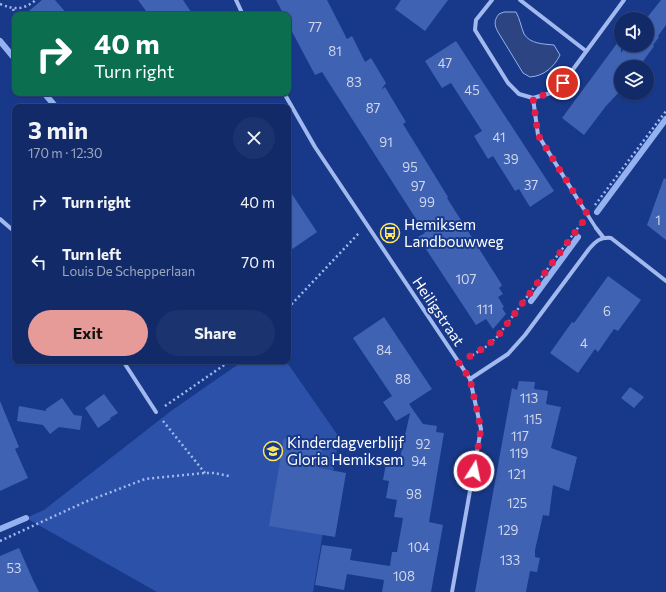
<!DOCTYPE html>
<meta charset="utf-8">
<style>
body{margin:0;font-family:Commissioner,sans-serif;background:#1b336e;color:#f1f3f6;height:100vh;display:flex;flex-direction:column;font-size:15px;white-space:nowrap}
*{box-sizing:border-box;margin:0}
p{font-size:13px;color:#9ca7c0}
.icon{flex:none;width:22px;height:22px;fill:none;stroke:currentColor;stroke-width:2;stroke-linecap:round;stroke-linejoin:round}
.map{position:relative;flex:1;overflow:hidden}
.drawer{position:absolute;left:12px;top:104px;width:279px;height:260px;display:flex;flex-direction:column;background:#122b68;border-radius:8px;box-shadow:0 1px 3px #0004,0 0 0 1px #31477c}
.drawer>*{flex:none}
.top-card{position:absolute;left:12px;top:12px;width:279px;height:84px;border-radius:8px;box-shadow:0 1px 3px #0004,0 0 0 1px #31477c;background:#0b6e4f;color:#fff;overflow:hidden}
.controls{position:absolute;left:614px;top:12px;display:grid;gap:8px}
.controls a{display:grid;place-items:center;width:40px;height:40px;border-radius:50%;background:#122b68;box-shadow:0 1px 3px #0004,0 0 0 1px #31477c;font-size:20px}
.pin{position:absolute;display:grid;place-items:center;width:34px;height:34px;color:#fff;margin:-17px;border:2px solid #fff;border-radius:50%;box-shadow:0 1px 4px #0007}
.me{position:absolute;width:44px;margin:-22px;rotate:10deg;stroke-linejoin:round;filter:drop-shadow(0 0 3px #0008)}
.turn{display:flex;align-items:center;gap:14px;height:84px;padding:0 16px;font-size:18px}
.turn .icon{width:52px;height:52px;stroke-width:2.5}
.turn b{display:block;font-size:28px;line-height:34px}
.round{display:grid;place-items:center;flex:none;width:42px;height:42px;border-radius:21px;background:#1b336e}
.summary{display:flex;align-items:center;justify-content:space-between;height:68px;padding:0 16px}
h1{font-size:24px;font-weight:700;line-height:30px}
.button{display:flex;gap:8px;margin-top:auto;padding:8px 16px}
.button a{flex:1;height:46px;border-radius:24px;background:#e69b98;color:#111;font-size:16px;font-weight:700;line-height:46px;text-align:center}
.button a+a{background:#1b336e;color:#f1f3f6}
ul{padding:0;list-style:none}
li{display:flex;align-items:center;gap:12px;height:60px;padding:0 16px}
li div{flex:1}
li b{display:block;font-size:15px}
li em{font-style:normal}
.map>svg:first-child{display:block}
.green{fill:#2b51a9}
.water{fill:#2c4481;stroke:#94b1f0}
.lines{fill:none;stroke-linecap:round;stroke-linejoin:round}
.stream{stroke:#94b1f0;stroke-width:6}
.building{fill:#4062b3}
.path{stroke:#a1b9ee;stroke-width:2.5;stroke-dasharray:2 3;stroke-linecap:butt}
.pedestrian{stroke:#a1b9ee;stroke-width:3.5}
.minor{stroke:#a1b9ee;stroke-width:4}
.route{stroke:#e11d48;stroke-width:7;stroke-dasharray:0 12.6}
.labels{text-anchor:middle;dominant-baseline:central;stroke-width:4;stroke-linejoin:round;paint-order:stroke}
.number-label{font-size:13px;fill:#cfd8ec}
.poi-label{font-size:15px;fill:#fff;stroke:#18398a;text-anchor:start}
.street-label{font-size:15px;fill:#fff;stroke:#18398a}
</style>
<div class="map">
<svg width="666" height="592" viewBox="0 0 666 592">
<rect width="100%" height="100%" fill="#18398a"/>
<path class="green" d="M243,361H286L339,437L313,592H157L26,518L44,510L171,411Z"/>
<path class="water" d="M504,12H516C520,19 521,27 524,34C530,44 544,44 554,45L560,55C554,67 544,76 530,77L523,73L498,32C494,25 494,20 499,14Z"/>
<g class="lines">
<path class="stream" d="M0,41L15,59
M44,93L56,107
M597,212L666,119
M531,301L578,237
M0,529L26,518"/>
</g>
<path class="building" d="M42,0H55L68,15H24Z
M138,0H183L193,15H149Z
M276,0H327L347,39L352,36L365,62L371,58L386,83L381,90L385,87L406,122L403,124L448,197L447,198L502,285L499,288L503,294L498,297L504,307L502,308L506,314L493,329L486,319L476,325L418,237L425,233L322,72L315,75L288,24V15H284Z
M401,0H448L425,31L395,9Z
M661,0H666V25L658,36L659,37L653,45L654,46L639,67H621V90L606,106L584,135L562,118L621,38V53L627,45H647V19H646Z
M456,41L554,191L530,207L519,189L515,191L493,156L488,159L474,136L482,131L451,83L442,88L425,61Z
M664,178L666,179V240L647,225Z
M288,188L317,232L288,252Z
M608,276L641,300L618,331L614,329L598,352L595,349L578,373L550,353L572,322L574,323Z
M384,317L432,389L409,404L423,424L437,426L436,432L444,433L429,522L443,525L431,592H382L384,580L347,574L344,590L315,585L322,545L352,549L350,560L390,566L392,552H397L403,518L394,517L397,500L386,498L389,481L383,480L386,463L404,465L400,458L410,413L396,421L383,402L392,396L353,338Z
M519,381L535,382L534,389L548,391L546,404L561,407L551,448L577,457L569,491L553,485L549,516L543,515L535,550V557L540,558L537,572L530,571L526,592H475L512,388L517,390Z
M630,387L644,397L634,408L621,398Z
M104,394L118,413L110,418L111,419L98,428L85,408Z
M62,398L74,415L82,416L80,430L59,427L50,434L43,425L17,421L19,406L46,411V409Z
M0,401L19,447L15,449L28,478L0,491Z
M284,438L323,445L319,468L346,473L335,537L269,526Z
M19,548L33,580L39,592H0V556Z"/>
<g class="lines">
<path class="path" d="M0,4C15,10 23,10 36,0
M13,9L15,15
M595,205L666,111
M288,308L359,233
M468,358L487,346L498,336L580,225
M165,406L230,361
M163,421L205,473
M0,541L85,502L145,479L205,473H214L229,476"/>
<path class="pedestrian" d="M580,203L596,228"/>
<path class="minor" d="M236,0L243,15
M492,0L476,20L475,30L508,83L519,94L533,98
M520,0L586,51
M284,93L315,147L470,379L481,429L452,592
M580,203L538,135L533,98L551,93L563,83L624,0
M0,219L15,232
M596,228L603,237
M123,361L156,412
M470,379L508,354L525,335L589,249C596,241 600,237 611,238L666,281"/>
</g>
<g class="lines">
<path class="route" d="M474,471L481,429L470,379L459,363L487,346L498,336L588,215L538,135L533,98L551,93L563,83"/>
</g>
<defs>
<symbol id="bus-ring" viewBox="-11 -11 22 22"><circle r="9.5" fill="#18398a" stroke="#ffe85e" stroke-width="1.5"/><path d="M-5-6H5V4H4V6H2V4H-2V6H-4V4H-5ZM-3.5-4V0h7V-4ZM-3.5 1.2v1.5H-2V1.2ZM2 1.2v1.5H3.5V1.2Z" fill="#ffe85e"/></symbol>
<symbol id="school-ring" viewBox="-11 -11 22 22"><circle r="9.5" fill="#18398a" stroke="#ffe85e" stroke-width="1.5"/><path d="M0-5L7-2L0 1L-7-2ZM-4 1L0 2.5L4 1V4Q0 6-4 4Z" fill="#ffe85e"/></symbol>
</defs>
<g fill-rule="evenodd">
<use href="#bus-ring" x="379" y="222" width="22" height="22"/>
<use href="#school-ring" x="262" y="440" width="22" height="22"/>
</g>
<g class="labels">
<g class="number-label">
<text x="315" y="27">77</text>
<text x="335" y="51">81</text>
<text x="445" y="63">47</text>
<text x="354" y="82">83</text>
<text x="472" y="90">45</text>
<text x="373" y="108">87</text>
<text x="499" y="137">41</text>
<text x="386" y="142">91</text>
<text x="511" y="159">39</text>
<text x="410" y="167">95</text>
<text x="531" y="185">37</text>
<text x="418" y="186">97</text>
<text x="427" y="202">99</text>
<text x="658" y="220">1</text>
<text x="466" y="279">107</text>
<text x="485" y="309">111</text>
<text x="607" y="311">6</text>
<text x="584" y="343">4</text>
<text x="384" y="350">84</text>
<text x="403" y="379">88</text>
<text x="529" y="398">113</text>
<text x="533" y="419">115</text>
<text x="520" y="436">117</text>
<text x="423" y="444">92</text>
<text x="519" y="453">119</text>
<text x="419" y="461">94</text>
<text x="517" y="474">121</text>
<text x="414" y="494">98</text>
<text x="517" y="503">125</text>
<text x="508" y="530">129</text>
<text x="419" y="547">104</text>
<text x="510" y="560">133</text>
<text x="14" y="568">53</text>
<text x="404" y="576">108</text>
</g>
<g class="poi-label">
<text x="404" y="224">Hemiksem<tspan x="404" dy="17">Landbouwweg</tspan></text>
<text x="287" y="442">Kinderdagverblijf<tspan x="287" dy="17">Gloria Hemiksem</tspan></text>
</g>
<g class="street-label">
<text transform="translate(439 311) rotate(56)">Heiligstraat</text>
</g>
</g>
</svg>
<div class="controls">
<a><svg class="icon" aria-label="sound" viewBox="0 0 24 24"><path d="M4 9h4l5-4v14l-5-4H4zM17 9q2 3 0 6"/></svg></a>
<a><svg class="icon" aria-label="layers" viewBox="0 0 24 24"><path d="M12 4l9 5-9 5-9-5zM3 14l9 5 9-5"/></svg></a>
</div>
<div class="pin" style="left:563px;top:83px;background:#d93025"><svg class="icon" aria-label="arrive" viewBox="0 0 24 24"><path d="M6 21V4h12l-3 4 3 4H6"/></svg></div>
<svg class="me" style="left:474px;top:471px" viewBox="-20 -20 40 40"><circle r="17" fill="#e11d48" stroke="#fff" stroke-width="3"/><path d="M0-11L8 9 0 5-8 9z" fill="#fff"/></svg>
<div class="top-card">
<div class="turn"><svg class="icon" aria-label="right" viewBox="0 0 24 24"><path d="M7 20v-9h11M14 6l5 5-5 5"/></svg><div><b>40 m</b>Turn right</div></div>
</div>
<section class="drawer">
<div class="summary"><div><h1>3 min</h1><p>170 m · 12:30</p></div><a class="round"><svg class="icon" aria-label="close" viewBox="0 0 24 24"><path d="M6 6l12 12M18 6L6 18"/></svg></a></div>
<ul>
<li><svg class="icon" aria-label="right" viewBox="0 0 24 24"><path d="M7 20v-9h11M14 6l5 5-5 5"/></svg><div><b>Turn right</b></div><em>40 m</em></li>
<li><svg class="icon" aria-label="left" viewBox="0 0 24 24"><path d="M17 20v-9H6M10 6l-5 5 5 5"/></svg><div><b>Turn left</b><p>Louis De Schepperlaan</p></div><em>70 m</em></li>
</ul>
<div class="button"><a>Exit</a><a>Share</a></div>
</section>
</div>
